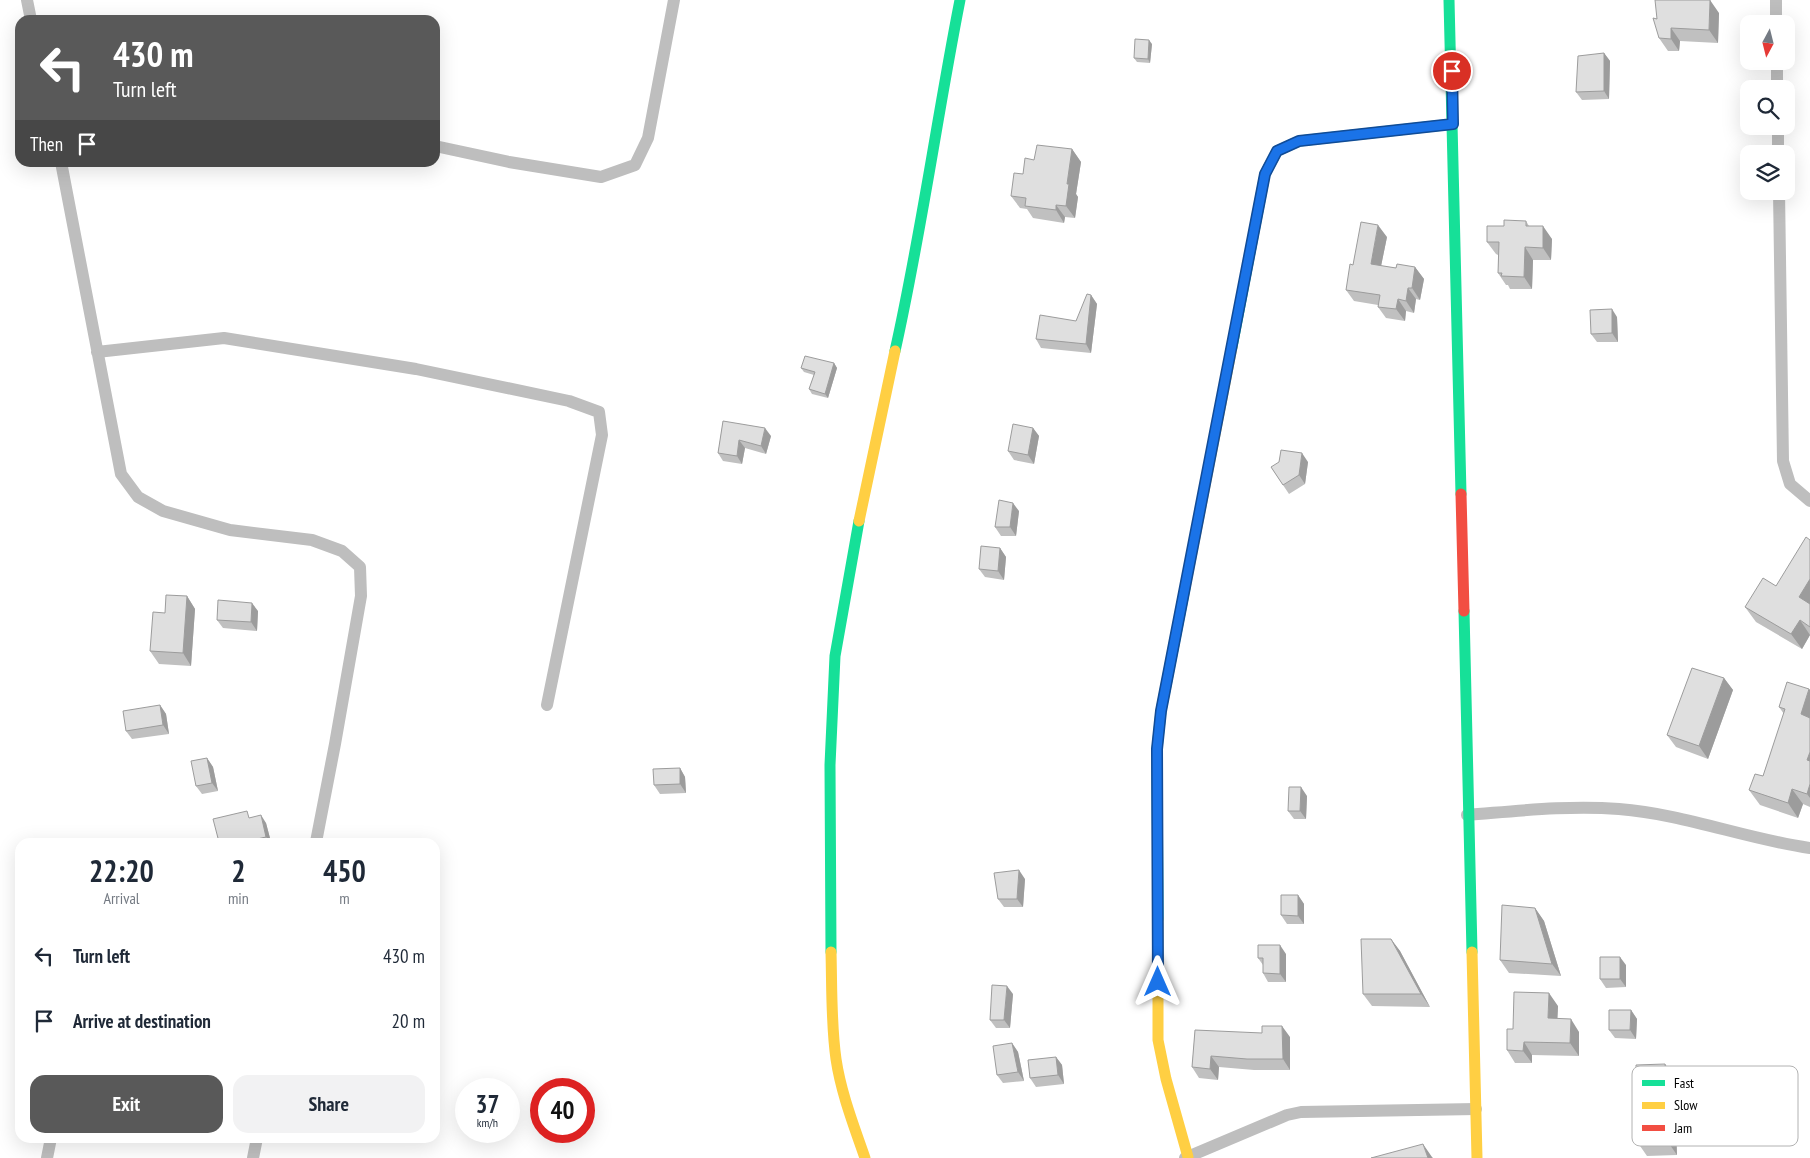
<!DOCTYPE html>
<style>
body{margin:0;font-family:"PT Sans Narrow",sans-serif;background:#f2f2f3;color:#1f2937;height:100vh;display:flex;flex-direction:column;font-size:19px;white-space:nowrap}
*{box-sizing:border-box;margin:0}
p{font-size:16px;color:#747a83}
.icon{flex:none;width:28px;height:28px;fill:none;stroke:currentColor;stroke-width:2;stroke-linecap:round;stroke-linejoin:round}
.map{position:relative;flex:1;overflow:hidden}
.side{position:absolute;left:15px;top:838px;width:425px;height:305px;display:flex;flex-direction:column;background:#fff;border-radius:15px;box-shadow:0 5px 20px #0002}
.side>*{flex:none}
.top-card{position:absolute;left:15px;top:15px;width:425px;height:152px;border-radius:15px;box-shadow:0 5px 20px #0002;background:#595959;color:#fff;overflow:hidden}
.needle{width:32px;rotate:187deg}
.fabs{position:absolute;left:1740px;top:15px;display:grid;gap:10px}
.fabs a{display:grid;place-items:center;width:55px;height:55px;border-radius:10px;background:#fff;box-shadow:0 5px 20px #0002;font-size:25px}
.speed{position:absolute;left:455px;top:1078px;display:flex;gap:10px;font-size:25px;font-weight:700;text-align:center}
.speed>*{display:grid;place-content:center;width:65px;height:65px;border-radius:50%;background:#fff;box-shadow:0 5px 20px #0002;line-height:1}
.speed small{font-size:12px;font-weight:400}
.speed .limit{border:8px solid #d22;background:#fff;color:#111}
.pin{position:absolute;display:grid;place-items:center;width:42px;height:42px;color:#fff;margin:-21px;border:2px solid #fff;border-radius:50%;box-shadow:0 1px 5px #0007}
.me{position:absolute;width:55px;margin:-28px;rotate:0deg;stroke-linejoin:round;filter:drop-shadow(0 0 4px #0008)}
.turn{display:flex;align-items:center;gap:18px;height:105px;padding:0 15px;font-size:22px}
.turn .icon{width:65px;height:65px;stroke-width:2.5}
.turn b{display:block;font-size:35px;line-height:42px}
.then{display:flex;align-items:center;height:48px;padding:0 15px;background:#0003;gap:10px;font-size:19px}
.eta{display:flex;justify-content:space-evenly;align-items:center;height:85px;text-align:center}
.eta b{font-size:30px;font-weight:600;line-height:35px}
.action{display:flex;gap:10px;margin-top:auto;padding:10px 15px}
.action a{flex:1;height:58px;border-radius:15px;background:#595959;color:#fff;font-size:20px;font-weight:600;line-height:58px;text-align:center}
.action a+a{background:#f2f2f3;color:#1f2937}
ul{padding:0;list-style:none}
li{display:flex;align-items:center;gap:15px;height:65px;padding:0 15px}
li div{flex:1}
li b{display:block;font-size:19px}
li em{font-style:normal}
.map>svg:first-child{display:block}
.lines{fill:none;stroke-linecap:round;stroke-linejoin:round}
.street{stroke:#bebebe;stroke-width:12}
.fast{stroke:#16e098;stroke-width:11}
.slow{stroke:#ffcf43;stroke-width:11}
.jam{stroke:#f24e42;stroke-width:11}
.wall{fill:#c0c0c0}
.shaded-wall{fill:#9c9c9c}
.building{fill:#dfdfdf;stroke:#9c9c9c}
.route-casing{stroke:#114b97;stroke-width:12}
.route{stroke:#1a73e8;stroke-width:9}
.key{fill:#fff;stroke:#b2b2b2;stroke-width:1}
.key-label{font-size:14px;fill:#000}
</style>
<div class="map">
<svg width="1810" height="1158" viewBox="0 0 1810 1158">
<rect width="100%" height="100%" fill="#fff"/>
<g class="lines">
<path class="street" d="M27,0L31,20
M1776,0V24
M1777,61V89
M1778,126V154
M435,146L509,162L601,177L635,165L648,138L674,0
M61,162L121,474L138,497L163,511L230,530L312,540L342,551L360,567L361,596L335,744L316,842
M1779,191L1783,461L1790,484L1810,501
M97,352L224,338L416,369L569,401L599,412L602,435L547,705
M1467,815C1518,811 1568,805 1619,809C1684,814 1746,839 1810,848
M47,1158L51,1138
M253,1158L257,1138
M1185,1158L1287,1115L1301,1112L1476,1109"/>
<path class="fast" d="M1449,0L1461,494
M1232,347L1265,174L1277,151L1299,141L1453,124
M895,351C921,235 937,117 960,0
M1464,611L1472,952
M1158,919L1157,749L1161,711L1185,588
M831,952L830,765L835,656L859,521"/>
<path class="slow" d="M859,521L895,351
M1185,588L1232,347
M1158,919V1040L1166,1079L1188,1157
M831,952C832,988 831,1024 836,1059C841,1093 854,1126 865,1158
M1472,952L1477,1158"/>
<path class="jam" d="M1461,494L1464,611"/>
</g>
<path class="wall" d="M1719,13L1718,43L1680,41L1679,51H1668L1659,38L1657,19Z
M1152,44L1150,63L1137,62L1134,58Z
M1604,53L1610,61L1609,99L1582,100L1576,92Z
M1072,149L1081,162L1076,194L1078,197L1075,218L1065,217L1064,223L1033,218L1027,209L1020,208L1011,196L1023,174L1034,160Z
M1526,221L1529,226L1552,239L1551,260H1533L1532,289H1510L1508,285H1506L1498,273V255L1496,254L1487,242L1504,226Z
M1387,237L1381,266L1396,268L1415,267L1424,279L1420,300L1416,299L1414,313L1406,311L1405,321L1386,318L1378,307V305L1354,301L1346,290L1353,265Z
M1091,295L1097,304L1091,353L1041,348L1036,339L1076,321Z
M1617,317L1618,342H1597L1591,334Z
M834,363L837,368L828,398L812,394L809,389L814,375L804,372L801,368Z
M723,421L771,436L766,454L745,448L742,464L723,461L718,453Z
M1033,428L1039,436L1034,464L1014,460L1008,451Z
M1308,462L1305,484L1289,494L1271,467Z
M1019,511L1016,536H1001L995,527Z
M1810,540V635L1802,649L1756,622L1745,607L1776,586Z
M1000,548L1006,557L1004,580L985,577L979,569Z
M187,596L195,609L191,666L159,664L150,651L165,613Z
M258,611L257,631L223,628L217,620Z
M1724,678L1733,690L1708,759L1676,747L1667,735Z
M1809,689L1810,690V807L1803,804L1798,818L1760,805L1749,790L1763,776L1784,714L1779,707Z
M160,705L166,714L169,734L132,739L126,731Z
M207,758L213,767L218,791L202,794L196,786Z
M680,768L685,777L686,793L660,794L654,785Z
M1307,796L1306,819H1294L1288,811Z
M252,817L266,823L271,842H219Z
M1025,879L1023,907H1004L998,899Z
M1298,895L1304,904V924H1287L1281,915Z
M1535,908L1544,921L1561,976L1509,973L1500,960Z
M1391,939L1400,951L1430,1007L1372,1006L1363,994Z
M1286,954V982H1268L1263,973V965L1258,958Z
M1626,965V987L1606,988L1600,979Z
M1013,994L1010,1028H996L990,1020Z
M1558,1006L1557,1019L1579,1032V1056L1532,1055V1063H1515L1507,1050L1513,1029Z
M1631,1010L1637,1019L1636,1039L1615,1038L1609,1030Z
M1195,1030L1290,1037V1070H1254L1219,1067L1218,1080L1199,1078L1192,1067Z
M1012,1043L1018,1052L1024,1081L1003,1083L997,1075Z
M1056,1057L1062,1065L1064,1084L1036,1087L1030,1078Z
M1665,1064L1674,1077L1677,1155L1647,1156L1638,1143Z"/>
<path class="shaded-wall" d="M1710,0L1719,13L1718,43L1709,30Z
M1671,28L1680,41L1679,51L1671,39Z
M1149,40L1152,44L1150,63L1148,59Z
M1604,53L1610,61L1609,99L1604,91Z
M1072,149L1081,162L1076,194L1078,197L1075,218L1066,206L1067,184Z
M1056,205L1065,217L1064,223L1056,210Z
M1378,225L1387,237L1379,276L1371,264Z
M1543,226L1552,239L1551,260L1543,248Z
M1525,247L1533,260L1532,289L1524,277Z
M1415,267L1424,279L1420,300L1412,288Z
M1408,288L1416,299L1414,313L1406,301Z
M1091,295L1097,304L1091,353L1086,344Z
M1398,299L1406,311L1405,321L1396,309Z
M1612,309L1617,317L1618,342L1612,333Z
M834,363L837,368L828,398L825,394Z
M765,428L771,436L766,454L761,446Z
M1033,428L1039,436L1034,464L1028,455Z
M739,440L745,448L742,464L737,456Z
M1302,453L1308,462L1305,484L1299,475Z
M1013,503L1019,511L1016,536L1010,527Z
M1000,548L1006,557L1004,580L998,571Z
M1810,579V611L1799,597Z
M187,596L195,609L191,666L183,653Z
M252,603L258,611L257,631L251,622Z
M1800,620L1810,635L1802,649L1791,634Z
M1724,678L1733,690L1708,759L1699,746Z
M1809,689L1810,690V728L1801,714Z
M160,705L166,714L169,734L163,725Z
M1810,752V764L1807,760Z
M207,758L213,767L218,791L212,783Z
M680,768L685,777L686,793L680,784Z
M1810,784V798L1807,794Z
M1301,787L1307,796L1306,819L1300,811Z
M1792,789L1803,804L1798,818L1788,803Z
M261,815L266,823L271,842H270L266,837Z
M1019,870L1025,879L1023,907L1017,899Z
M1298,895L1304,904V924L1298,916Z
M1535,908L1544,921L1561,976L1552,964Z
M1391,939L1400,951L1430,1007L1421,994Z
M1280,945L1286,954V982L1280,974Z
M1620,957L1626,965V987L1620,979Z
M1007,986L1013,994L1010,1028L1004,1020Z
M1549,993L1558,1006L1557,1031L1548,1018Z
M1631,1010L1637,1019L1636,1039L1630,1030Z
M1571,1019L1579,1032V1056L1570,1043Z
M1282,1026L1290,1037V1070L1283,1059Z
M1524,1042L1532,1055V1063L1523,1051Z
M1012,1043L1018,1052L1024,1081L1018,1072Z
M1211,1056L1219,1067L1218,1080L1210,1069Z
M1056,1057L1062,1065L1064,1084L1058,1075Z
M1665,1064L1674,1077L1677,1155L1668,1142Z
M1423,1144L1432,1157L1433,1158H1428Z"/>
<path class="building" d="M1655,0H1710L1709,30L1671,28V39L1659,38L1653,18L1657,19Z
M1135,39L1149,40L1148,59L1134,58Z
M1604,53V91L1576,92L1578,56Z
M1037,145L1072,149L1067,184H1069L1066,206L1056,205V210L1025,206L1026,198L1011,196L1014,173L1023,174L1025,158L1034,160Z
M1504,220L1526,221V226H1543V248L1525,247L1524,277L1501,276L1502,273H1498L1499,242H1487V226H1504Z
M1361,222L1378,225L1371,264L1396,268L1397,264L1415,267L1412,288H1408L1406,301L1398,299L1396,309L1378,307L1380,295L1346,290L1350,264L1353,265Z
M1087,294L1091,295L1086,344L1036,339L1040,315L1076,321Z
M1612,309V333L1591,334L1590,310Z
M805,356L834,363L825,394L809,389L815,372L801,368Z
M723,421L765,428L761,446L739,440L737,456L718,453Z
M1013,424L1033,428L1028,455L1008,451Z
M1281,450L1302,453L1299,475L1283,485L1271,467L1279,462Z
M999,500L1013,503L1010,527H995Z
M1806,537L1810,540V579L1799,597L1810,604V627L1800,620L1791,634L1745,607L1763,578L1776,586Z
M981,546L1000,548L998,571L979,569Z
M166,595L187,596L183,653L150,651L153,612L165,613Z
M218,600L252,603L251,622L217,620Z
M1692,668L1724,678L1699,746L1667,735Z
M1787,682L1809,689L1801,714L1810,718V752L1807,760L1810,761V784L1807,794L1792,789L1788,803L1749,790L1755,774L1763,776L1785,709L1779,707Z
M160,705L163,725L126,731L123,711Z
M207,758L212,783L196,786L191,761Z
M680,768V784L654,785L653,769Z
M1289,787H1301L1300,811H1288Z
M247,811L249,818L261,815L266,837L244,842H219L213,819Z
M1019,870L1017,899H998L994,873Z
M1281,895H1298V916L1281,915Z
M1502,905L1535,908L1552,964L1500,960Z
M1361,939H1391L1421,994H1363Z
M1258,945H1280V974L1263,973V958H1258Z
M1600,957H1620V979H1600Z
M992,985L1007,986L1004,1020H990Z
M1514,992L1549,993L1548,1018L1571,1019L1570,1043L1524,1042L1523,1051L1507,1050V1029H1513Z
M1609,1010H1631L1630,1030H1609Z
M1262,1026H1282L1283,1059H1247L1211,1056L1210,1069L1192,1067L1195,1030L1262,1033Z
M1012,1043L1018,1072L997,1075L993,1046Z
M1056,1057L1058,1075L1030,1078L1028,1060Z
M1665,1064L1668,1142L1638,1143L1636,1065Z
M1423,1144L1428,1158H1371Z"/>
<g class="lines">
<defs>
<path id="route" d="M1158,982L1157,749L1161,711L1265,174L1277,151L1299,141L1453,124L1452,71"/>
</defs>
<use href="#route" class="route-casing"/>
<use href="#route" class="route"/>
</g>
<rect x="1632" y="1066" width="166" height="80" rx="8" class="key"/>
<rect x="1642" y="1080" width="23" height="6" fill="#16e098"/>
<rect x="1642" y="1102" width="23" height="7" fill="#ffcf43"/>
<rect x="1642" y="1125" width="23" height="6" fill="#f24e42"/>
<g class="key-label">
<text x="1674" y="1088">Fast</text>
<text x="1674" y="1110">Slow</text>
<text x="1674" y="1133">Jam</text>
</g>
</svg>
<div class="fabs">
<a><svg class="needle" viewBox="-14 -14 28 28"><path d="M0-13l5 13h-10z" fill="#e53935"/><path d="M0 13l5-13h-10z" fill="#747a83"/></svg></a>
<a><svg class="icon" aria-label="search" viewBox="0 0 24 24"><circle cx="10" cy="10" r="6"/><path d="M15 15l6 6"/></svg></a>
<a><svg class="icon" aria-label="layers" viewBox="0 0 24 24"><path d="M12 4l9 5-9 5-9-5zM3 14l9 5 9-5"/></svg></a>
</div>
<div class="speed"><div>37<small>km/h</small></div><div class="limit">40</div></div>
<div class="pin" style="left:1452px;top:71px;background:#d93025"><svg class="icon" aria-label="arrive" viewBox="0 0 24 24"><path d="M6 21V4h12l-3 4 3 4H6"/></svg></div>
<svg class="me" style="left:1158px;top:982px" viewBox="-20 -20 40 40"><path d="M0-17L14 15 0 8-14 15z" fill="#1a73e8" stroke="#fff" stroke-width="4"/></svg>
<div class="top-card">
<div class="turn"><svg class="icon" aria-label="left" viewBox="0 0 24 24"><path d="M17 20v-9H6M10 6l-5 5 5 5"/></svg><div><b>430 m</b>Turn left</div></div>
<div class="then">Then<svg class="icon" aria-label="arrive" viewBox="0 0 24 24"><path d="M6 21V4h12l-3 4 3 4H6"/></svg></div>
</div>
<section class="side">
<div class="eta">
<div><b>22:20</b><p>Arrival</p></div>
<div><b>2</b><p>min</p></div>
<div><b>450</b><p>m</p></div>
</div>
<ul>
<li><svg class="icon" aria-label="left" viewBox="0 0 24 24"><path d="M17 20v-9H6M10 6l-5 5 5 5"/></svg><div><b>Turn left</b></div><em>430 m</em></li>
<li><svg class="icon" aria-label="arrive" viewBox="0 0 24 24"><path d="M6 21V4h12l-3 4 3 4H6"/></svg><div><b>Arrive at destination</b></div><em>20 m</em></li>
</ul>
<div class="action"><a>Exit</a><a>Share</a></div>
</section>
</div>
